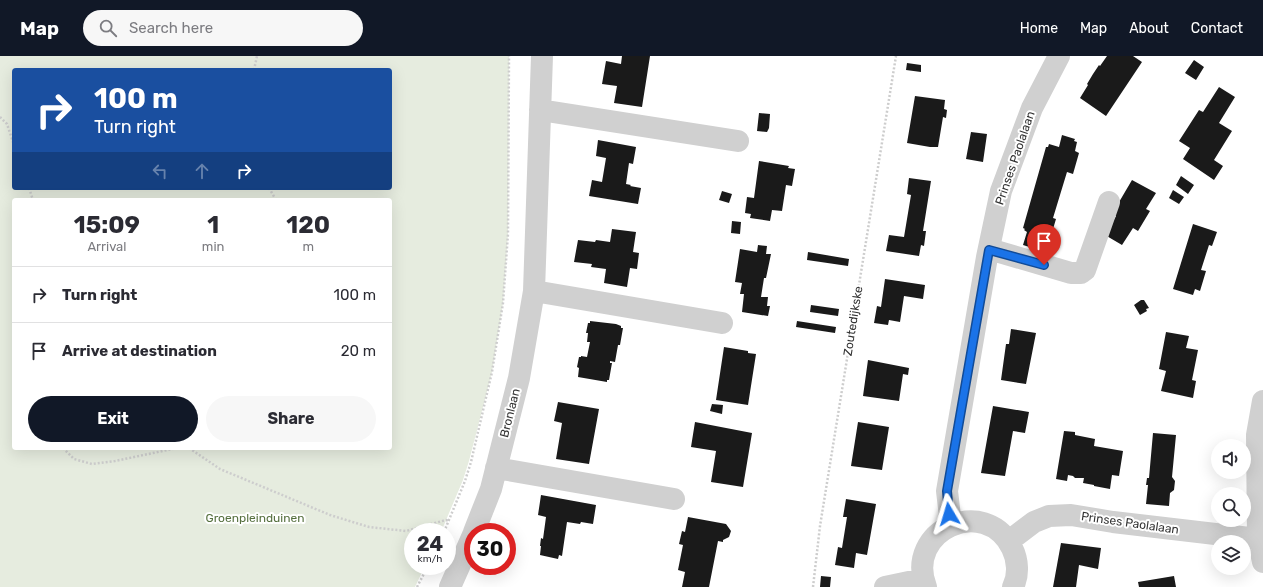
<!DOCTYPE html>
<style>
body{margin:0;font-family:Rubik,sans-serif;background:#f7f7f7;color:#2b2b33;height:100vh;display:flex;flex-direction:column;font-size:15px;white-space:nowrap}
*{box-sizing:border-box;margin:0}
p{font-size:13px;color:#7c7c81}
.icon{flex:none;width:22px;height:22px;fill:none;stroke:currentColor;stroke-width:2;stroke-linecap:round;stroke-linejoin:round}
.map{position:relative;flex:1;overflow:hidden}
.sheet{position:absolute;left:12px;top:142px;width:380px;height:252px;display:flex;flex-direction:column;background:#fff;border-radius:4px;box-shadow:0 4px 16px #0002}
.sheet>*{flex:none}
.hud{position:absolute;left:12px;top:12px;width:380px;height:122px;border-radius:4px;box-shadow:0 4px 16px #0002;background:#1a4fa0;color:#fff;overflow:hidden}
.tools{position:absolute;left:1211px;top:383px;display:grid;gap:8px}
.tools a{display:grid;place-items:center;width:40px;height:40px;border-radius:50%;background:#fff;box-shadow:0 4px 16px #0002;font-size:20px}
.speed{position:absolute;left:404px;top:467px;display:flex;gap:8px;font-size:20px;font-weight:700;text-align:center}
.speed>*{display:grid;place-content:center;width:52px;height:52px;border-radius:50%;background:#fff;box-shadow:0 4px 16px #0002;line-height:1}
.speed small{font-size:10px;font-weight:400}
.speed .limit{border:6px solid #d22;background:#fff;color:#111}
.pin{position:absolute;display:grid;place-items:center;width:34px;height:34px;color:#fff;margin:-41px -17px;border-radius:50% 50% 50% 0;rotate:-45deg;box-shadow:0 0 4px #0007}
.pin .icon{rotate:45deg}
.me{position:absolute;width:44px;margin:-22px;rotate:353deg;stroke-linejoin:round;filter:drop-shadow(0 0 3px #0008)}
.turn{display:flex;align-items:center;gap:14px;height:84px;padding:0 16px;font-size:18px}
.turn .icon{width:52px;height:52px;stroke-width:2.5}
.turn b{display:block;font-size:28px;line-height:34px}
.lanes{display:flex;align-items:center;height:38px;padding:0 16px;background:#0003;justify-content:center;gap:20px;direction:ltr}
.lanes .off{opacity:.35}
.eta{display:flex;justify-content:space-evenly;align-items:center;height:68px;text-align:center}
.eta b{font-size:24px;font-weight:700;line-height:28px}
.cta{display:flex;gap:8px;margin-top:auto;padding:8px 16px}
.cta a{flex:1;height:46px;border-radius:24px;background:#111827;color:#fff;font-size:16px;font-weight:700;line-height:46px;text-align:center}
.cta a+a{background:#f7f7f7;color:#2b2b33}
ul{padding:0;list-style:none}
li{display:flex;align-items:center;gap:12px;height:56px;padding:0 16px;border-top:1px solid #e1e1e2}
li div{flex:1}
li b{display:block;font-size:15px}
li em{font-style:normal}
header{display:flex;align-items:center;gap:24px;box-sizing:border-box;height:56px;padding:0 20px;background:#111827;color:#fff}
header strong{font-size:19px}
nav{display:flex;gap:22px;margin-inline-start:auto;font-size:14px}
.search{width:280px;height:36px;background:#f7f7f7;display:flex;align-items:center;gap:10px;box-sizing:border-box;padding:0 14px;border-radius:22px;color:#7c7c81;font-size:15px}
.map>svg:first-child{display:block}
.green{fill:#e6ecdf;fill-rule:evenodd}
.building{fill:#1a1a1a}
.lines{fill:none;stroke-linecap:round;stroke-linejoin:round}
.path{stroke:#cdcdcd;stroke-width:2.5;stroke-dasharray:2 2;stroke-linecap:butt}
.minor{stroke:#d0d0d0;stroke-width:22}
.route-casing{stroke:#114b97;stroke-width:10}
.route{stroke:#1a73e8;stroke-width:7}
.labels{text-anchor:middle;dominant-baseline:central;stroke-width:4;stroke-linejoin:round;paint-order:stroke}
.street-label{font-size:12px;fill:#333;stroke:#fff}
.park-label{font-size:12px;fill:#56703f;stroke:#fff}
</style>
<header>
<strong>Map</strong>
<div class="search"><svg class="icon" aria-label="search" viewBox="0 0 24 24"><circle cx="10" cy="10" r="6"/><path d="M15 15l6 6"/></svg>Search here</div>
<nav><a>Home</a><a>Map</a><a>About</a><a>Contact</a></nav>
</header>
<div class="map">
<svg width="1263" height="531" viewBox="0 0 1263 531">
<rect width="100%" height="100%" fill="#fff"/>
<path class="green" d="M0,0H509L508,178L503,247L492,316L469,405L463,424L441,476H413V510H425L415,531H0ZM14,14H390V132H14ZM14,144H390V392H14Z"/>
<path class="building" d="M622,0H650L642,51L614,47L617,30L602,28L606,5L621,8Z
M1107,0H1133L1142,6L1106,60L1080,42L1088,29L1087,28L1093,18L1099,9L1100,10Z
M1194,4L1204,11L1196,24L1185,17Z
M907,7L921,9V16L906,14Z
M1219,31L1235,41L1219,67L1232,75L1214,104L1223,110L1214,124L1183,103L1190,92L1179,85L1199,54L1203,56Z
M915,40L945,44L944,53L947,54L946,62L943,61L938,91H930L907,87Z
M759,57L770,58L769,72L767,76L757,75Z
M971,76L987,78L983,106L966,103Z
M1062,79L1075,83L1074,85L1077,86L1075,95L1079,97L1073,118L1067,116L1053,162L1056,163L1050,183L1043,181L1039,194L1023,189L1027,176L1024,174L1025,173L1023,172L1046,91H1048L1049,88L1059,91Z
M598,84L636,91L633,108L629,107L626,128L631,129L630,130L641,132L638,148L589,140L592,124L602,126L606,102L596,100Z
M759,105L789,110L788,112L795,113L792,130L786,129L782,155L772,154L770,165L750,162L751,158L745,157L747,141L754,142Z
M1181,120L1194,129L1188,138L1176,129Z
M909,122L931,125L923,175H926L924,190L921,189L919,200L886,195L889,179L904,181L911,139L907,138Z
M1132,124L1156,137L1146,153L1150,155L1138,175L1133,172L1122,189L1105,179L1116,160L1112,158Z
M1173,134L1184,141L1179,148L1169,142Z
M722,135L732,138L729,147L719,144Z
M732,165L741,166L740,178L731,177Z
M1193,168L1217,176L1212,190L1209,189L1201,214L1206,215L1200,235L1195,233L1193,239L1173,233Z
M612,173L636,176L633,196L639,197L637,213L630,212L627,231L604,227L606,213L591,211L592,208L574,206L578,184L595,186L596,184L610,186Z
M758,189L767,190L766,198H771L766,222H764L761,241H768L767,250H770L768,260L742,256L744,238H740L742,227L735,226L740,193L757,196Z
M808,196L849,203L848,210L807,204Z
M885,223L925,229L923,243L904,240L900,266L889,264L888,269L874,267L877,250L881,251Z
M1141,244H1144L1149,252L1146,253L1147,255L1140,259L1134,249Z
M811,249L839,253L838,260L810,256Z
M590,265L616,268L621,270V272H623L620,289H618L615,306L610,305V307H612L609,324H607V326L578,321L579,312L577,311L579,301H581V300L587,301L590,286H587L588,277H586L588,267H590Z
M797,265L836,271L835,277L796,271Z
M1011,273L1036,277L1026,328L1001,324L1006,288H1009Z
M1166,276L1189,280L1186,292L1198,294L1192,324L1196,325L1193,342L1161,335L1166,315L1159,313Z
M724,291L748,295V297L756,298L748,349L716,344Z
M868,304L909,312L908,319L903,318L899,345L863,340Z
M558,346L599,353L589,408L556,403L562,367L554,365Z
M712,348L723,349L722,358L710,355Z
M993,350L1029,356L1025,377L1013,375L1005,420L981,417Z
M695,366L752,377L743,431L711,426L716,395L691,391Z
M858,366L889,371L882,414L851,410Z
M1064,375L1075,376V379L1095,383L1094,390L1123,395L1119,420L1112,419L1110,433L1094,430V429L1083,427L1084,422H1075L1073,420L1068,419L1067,425L1056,423Z
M1153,377L1176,379L1172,421L1175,425L1174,434L1170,437L1169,450L1146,448L1148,429H1146L1147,422H1149Z
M541,439L596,449L593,468L581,466L580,468L567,466L562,500L559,499L558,503L540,499L541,490H540L541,482L543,483L546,461L538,459Z
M846,443L876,448L867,499L856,497L854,512L835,509L838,491L842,492L847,461H843Z
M688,461L726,468L731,475L729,481L723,484V486L718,485L709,531H682L685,516L678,514L683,489L679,488L682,475L685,476Z
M1061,487L1101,492L1098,513L1079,509L1076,531H1053Z
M821,520L831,521L830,531H820Z
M1174,520L1176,531H1139L1138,526Z"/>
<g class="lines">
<path class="path" d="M254,14L257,0
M0,61L7,68L14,89
M29,132L33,144
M269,132L276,144
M63,392L74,403L92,408L115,405L177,392
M189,392L220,413L330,459L369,471L406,475L446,464L449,465
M444,476L465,425L471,406L492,316L503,247L508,178L509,0
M427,513L435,517
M417,531L428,510
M813,531L820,470L896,0"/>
<path class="minor" d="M540,54L738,85
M989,193L1071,217H1081L1085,214L1109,146
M534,235L722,267
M1263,345L1257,379L1258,483L1263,506
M496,412L674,443
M951,469L947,435L987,201L1001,135L1032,52L1059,0
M474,476L491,433L519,322L534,235L542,0
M1009,485L1034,466L1049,460L1071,459L1113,466L1258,483
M450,531L473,479
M885,531L923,523
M926,531C904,474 985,438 1012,492C1018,504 1019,519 1013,531"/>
</g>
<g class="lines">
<defs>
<path id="route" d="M949,458L947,435L989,194L1044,209"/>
</defs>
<use href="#route" class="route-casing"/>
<use href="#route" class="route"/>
</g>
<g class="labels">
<g class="street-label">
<text transform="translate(1015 102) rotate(-71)">Prinses Paolalaan</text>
<text transform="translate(853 265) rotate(-81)">Zoutedijkske</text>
<text transform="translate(510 357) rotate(-76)">Bronlaan</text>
<text transform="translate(1130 467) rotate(8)">Prinses Paolalaan</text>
</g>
<g class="park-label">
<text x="255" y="462">Groenpleinduinen</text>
</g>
</g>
</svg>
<div class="tools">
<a><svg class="icon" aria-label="sound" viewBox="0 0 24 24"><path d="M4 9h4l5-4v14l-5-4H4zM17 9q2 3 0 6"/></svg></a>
<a><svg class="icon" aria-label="search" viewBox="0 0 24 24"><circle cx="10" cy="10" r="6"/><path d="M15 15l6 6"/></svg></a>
<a><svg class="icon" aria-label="layers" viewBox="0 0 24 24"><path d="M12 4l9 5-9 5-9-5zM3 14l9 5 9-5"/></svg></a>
</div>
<div class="speed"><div>24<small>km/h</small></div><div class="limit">30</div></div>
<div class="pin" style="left:1044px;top:209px;background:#d93025"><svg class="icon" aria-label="arrive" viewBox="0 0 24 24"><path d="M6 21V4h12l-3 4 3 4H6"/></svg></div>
<svg class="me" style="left:949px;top:458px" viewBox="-20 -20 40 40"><path d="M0-17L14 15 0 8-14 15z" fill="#1a73e8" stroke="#fff" stroke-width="4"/></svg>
<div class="hud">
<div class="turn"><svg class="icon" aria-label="right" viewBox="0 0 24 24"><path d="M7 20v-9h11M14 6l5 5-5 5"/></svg><div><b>100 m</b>Turn right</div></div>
<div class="lanes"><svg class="icon off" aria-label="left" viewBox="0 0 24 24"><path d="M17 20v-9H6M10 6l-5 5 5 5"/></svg><svg class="icon off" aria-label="ahead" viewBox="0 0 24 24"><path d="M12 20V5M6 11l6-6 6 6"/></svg><svg class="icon" aria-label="right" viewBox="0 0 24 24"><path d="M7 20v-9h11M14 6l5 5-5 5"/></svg></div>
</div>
<section class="sheet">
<div class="eta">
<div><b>15:09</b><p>Arrival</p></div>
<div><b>1</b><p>min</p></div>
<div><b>120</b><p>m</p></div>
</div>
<ul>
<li><svg class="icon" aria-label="right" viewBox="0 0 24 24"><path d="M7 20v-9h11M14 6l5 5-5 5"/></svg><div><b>Turn right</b></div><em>100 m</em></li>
<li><svg class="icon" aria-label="arrive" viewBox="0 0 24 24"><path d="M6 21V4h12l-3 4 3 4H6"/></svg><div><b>Arrive at destination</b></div><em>20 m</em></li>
</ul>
<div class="cta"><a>Exit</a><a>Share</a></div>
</section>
</div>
